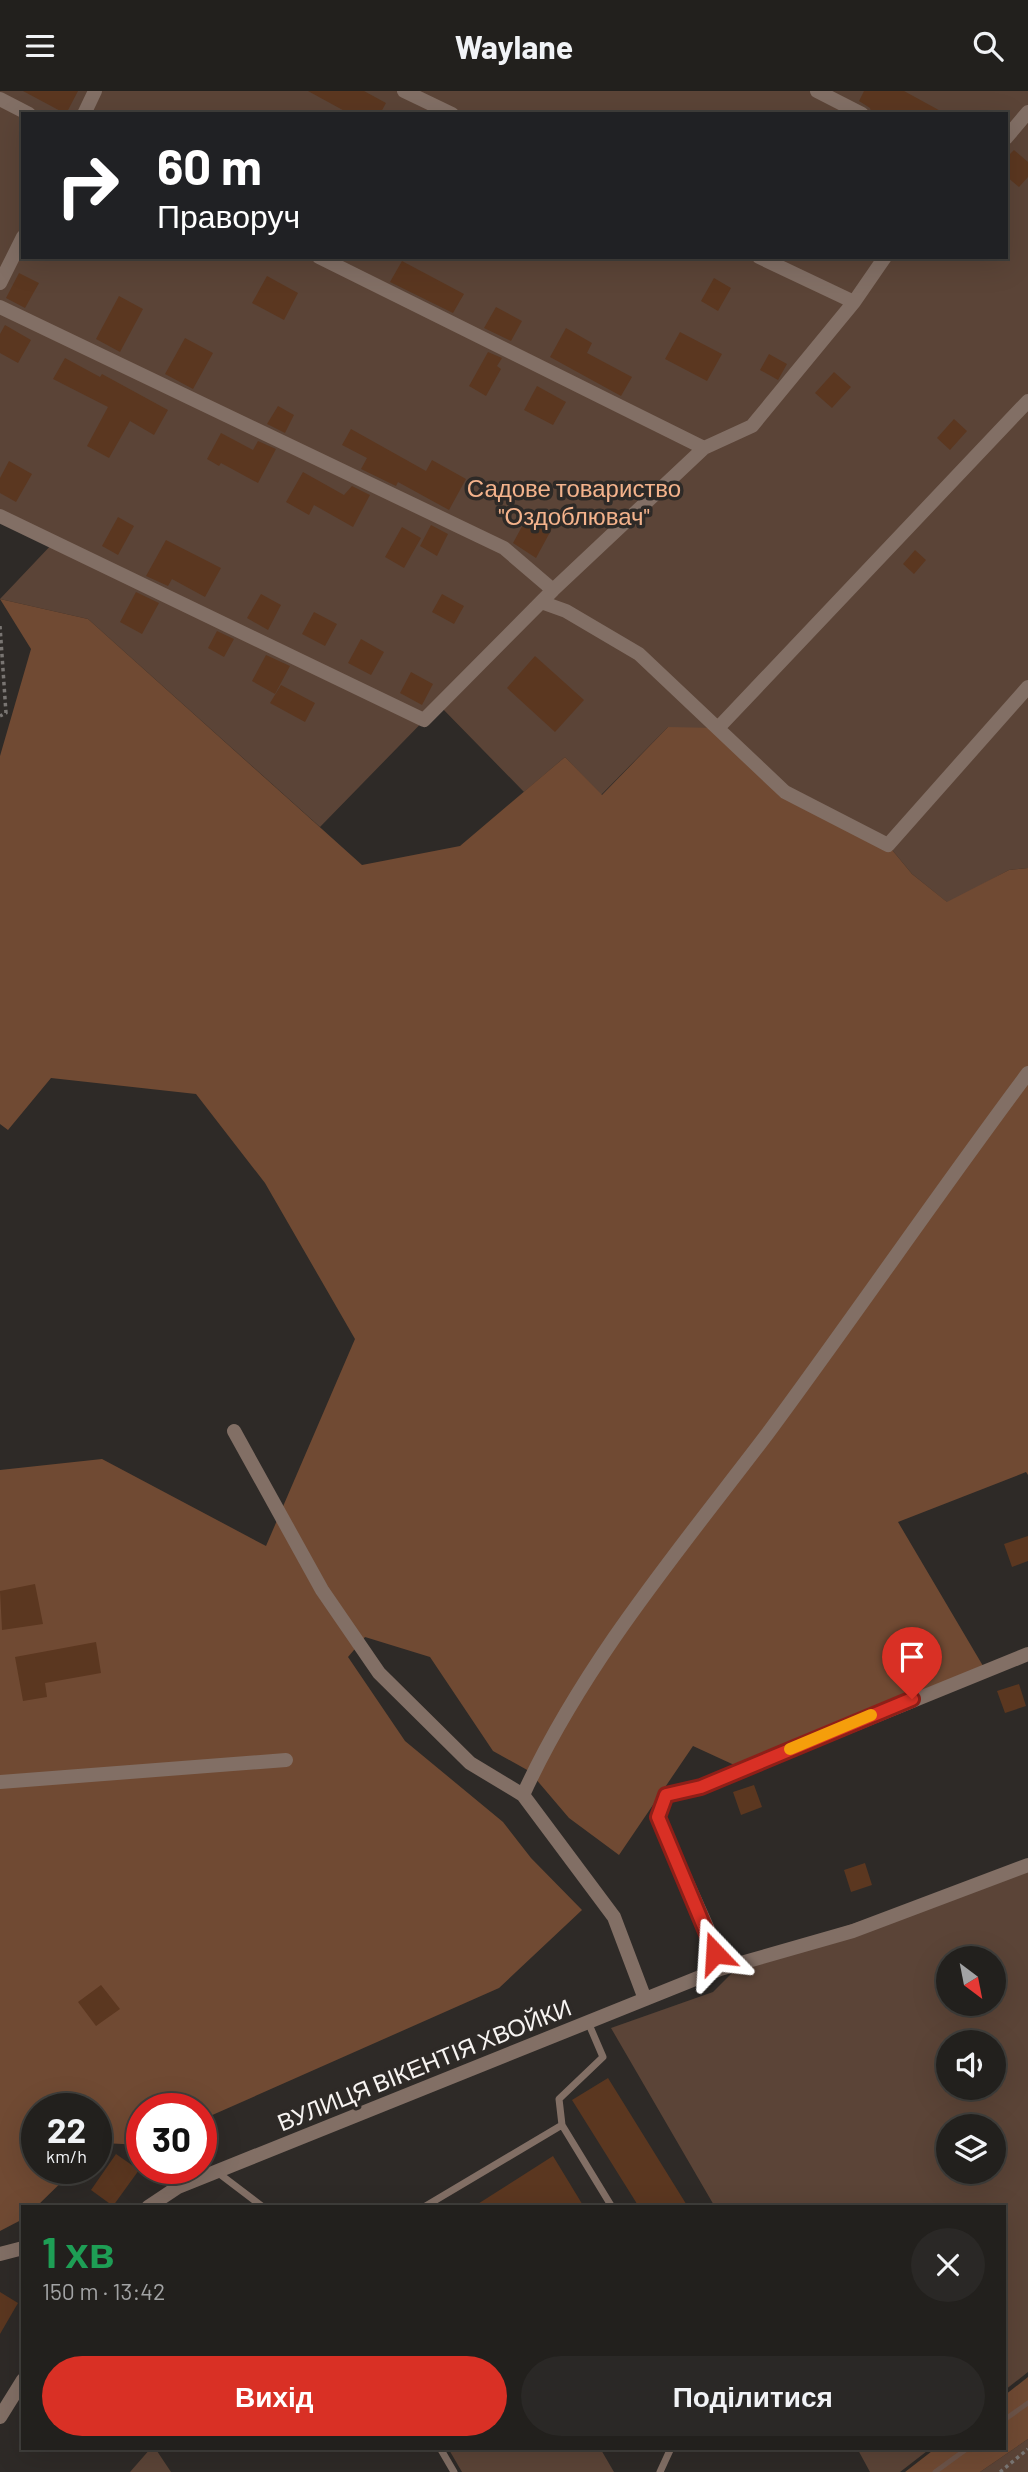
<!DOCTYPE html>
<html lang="uk">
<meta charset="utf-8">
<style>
body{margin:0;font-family:Barlow,sans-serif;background:#2a2826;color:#f1f3f6;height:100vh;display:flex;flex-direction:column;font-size:26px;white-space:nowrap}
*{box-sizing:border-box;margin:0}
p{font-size:23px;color:#a2a3a4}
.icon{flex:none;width:38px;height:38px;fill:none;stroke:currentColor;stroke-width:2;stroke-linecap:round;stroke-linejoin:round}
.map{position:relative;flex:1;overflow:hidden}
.panel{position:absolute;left:21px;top:2114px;width:985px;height:245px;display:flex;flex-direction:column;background:#22201d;border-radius:0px;box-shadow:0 7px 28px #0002,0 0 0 2px #3f3e3b}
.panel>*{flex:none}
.banner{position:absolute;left:21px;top:21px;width:987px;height:147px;border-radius:0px;box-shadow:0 7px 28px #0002,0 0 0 2px #3f3e3b;background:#202124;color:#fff;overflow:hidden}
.needle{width:46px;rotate:148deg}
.buttons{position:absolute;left:936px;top:1855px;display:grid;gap:14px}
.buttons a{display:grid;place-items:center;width:70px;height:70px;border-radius:50%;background:#22201d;box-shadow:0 7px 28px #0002,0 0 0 2px #3f3e3b;font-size:35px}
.speed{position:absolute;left:21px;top:2002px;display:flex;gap:14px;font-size:35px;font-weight:700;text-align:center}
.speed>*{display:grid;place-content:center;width:91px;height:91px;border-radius:50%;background:#22201d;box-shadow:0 7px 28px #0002,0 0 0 2px #3f3e3b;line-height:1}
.speed small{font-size:18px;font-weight:400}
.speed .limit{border:10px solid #d22;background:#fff;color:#111}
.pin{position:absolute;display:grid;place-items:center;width:60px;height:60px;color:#fff;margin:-72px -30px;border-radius:50% 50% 50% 0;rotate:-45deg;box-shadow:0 0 7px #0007}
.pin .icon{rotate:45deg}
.me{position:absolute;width:77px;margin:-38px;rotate:340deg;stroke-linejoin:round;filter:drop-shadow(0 0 5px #0008)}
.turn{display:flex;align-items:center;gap:24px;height:147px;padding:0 21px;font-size:32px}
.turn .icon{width:91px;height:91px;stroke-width:2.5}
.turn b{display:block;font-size:49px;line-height:60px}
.round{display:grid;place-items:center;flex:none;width:74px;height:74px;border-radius:37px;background:#2a2826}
.head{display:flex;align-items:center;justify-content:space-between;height:119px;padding:0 21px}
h1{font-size:42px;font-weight:700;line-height:52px;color:#1e9e55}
.action{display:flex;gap:14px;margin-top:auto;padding:14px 21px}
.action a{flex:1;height:80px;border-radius:42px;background:#d93025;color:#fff;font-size:28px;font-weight:700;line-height:80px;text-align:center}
.action a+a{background:#2a2826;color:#f1f3f6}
header{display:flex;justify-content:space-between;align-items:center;height:91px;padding:0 21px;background:#22201d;font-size:32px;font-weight:700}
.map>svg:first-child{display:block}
.green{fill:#5b4437;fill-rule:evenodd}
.forest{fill:#704a33}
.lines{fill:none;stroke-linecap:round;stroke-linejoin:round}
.stream{stroke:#6c5449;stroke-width:5}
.building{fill:#5b3720}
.path{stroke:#797572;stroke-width:3.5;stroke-dasharray:3.5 3.5;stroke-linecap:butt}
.service{stroke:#826f65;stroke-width:7}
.minor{stroke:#826f65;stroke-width:14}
.route-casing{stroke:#8d1f18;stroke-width:18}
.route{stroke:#d93025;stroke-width:12}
.slow{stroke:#f59e0b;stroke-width:12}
.labels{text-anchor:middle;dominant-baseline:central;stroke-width:7;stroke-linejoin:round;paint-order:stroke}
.park-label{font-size:24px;fill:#f4b38c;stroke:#2e2a27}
.street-label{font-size:24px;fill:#f7f4f2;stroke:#2e2a27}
</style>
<header><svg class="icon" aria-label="menu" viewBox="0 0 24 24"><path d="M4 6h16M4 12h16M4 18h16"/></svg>Waylane<svg class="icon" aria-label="search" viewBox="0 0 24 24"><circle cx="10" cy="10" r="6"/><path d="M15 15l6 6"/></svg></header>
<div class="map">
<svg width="1028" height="2381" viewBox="0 0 1028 2381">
<rect width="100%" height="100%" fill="#2e2a27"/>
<path class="green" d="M0,0H1028V777L1009,779L948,812L912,783L888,754L668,636L601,704L565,666L524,701L439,614L320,736L88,528L0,508L54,451L0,425ZM23,23H1006V166H23Z
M1028,1774V2281L1005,2299L1004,2116H715L611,1937L713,1901L745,1869ZM948,1867H994V1913H948ZM948,1951H994V1997H948ZM948,2035H994V2081H948Z
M1028,2348V2381H980Z
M151,2357H155L171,2381H130Z
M448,2357H600L614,2381H462Z
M857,2357H931L900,2381H870Z"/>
<path class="forest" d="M0,508L88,528L362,774L460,755L565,666L602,704L668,636L718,637L785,701L888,754L912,783L947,811L1009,779L1028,777V1384L1026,1381L898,1431L986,1580L743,1678L693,1655L619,1764L569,1727L529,1680L493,1660L430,1566L365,1546L348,1566L405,1650L503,1731L531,1767L582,1819L499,1897L201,2029V2018H142V2054L103,2052L96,2058V2018H37V2077H76L36,2116H23V2128L0,2140V1379L102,1368L266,1455L355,1248L265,1092L196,1003L51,987L8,1039L0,1033V665L31,558Z
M1028,2286V2348L980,2381H905L936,2357H1004L1005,2304Z"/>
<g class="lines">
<path class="stream" d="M1004,2329L1028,2312
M935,2381L968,2357"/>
</g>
<path class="building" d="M23,0H78L66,23Z
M308,0H364L386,12L380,23H350Z
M864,0H904L946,23H872L870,17L859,10Z
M1014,59L1028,71V86L1019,96L1006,85V67Z
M402,170L464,203L453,222L390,191Z
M19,182L39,192L25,217L6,207Z
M267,185L298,202L284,229L252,212Z
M714,187L731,197L718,220L701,210Z
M119,205L143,218L120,261L96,248Z
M496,216L522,230L511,250L484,237Z
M5,234L31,249L18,272L0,262V243Z
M566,237L592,252L587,262L632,286L621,305L550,266Z
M680,241L722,263L707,290L665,268Z
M185,247L213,262L193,298L165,283Z
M488,261L502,267L497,275L501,278L486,305L469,295Z
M769,263L787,273L778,289L760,279Z
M65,267L100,286L102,283L168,319L154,344L130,330L109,367L87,355L108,316L53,288Z
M834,281L851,296L832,317L815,302Z
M537,295L566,311L553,334L524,319Z
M278,315L294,324L285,342L267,333Z
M954,328L967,340L950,359L937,347Z
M351,338L426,380L432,369L466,388L449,419L398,391L396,395L361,378L367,367L342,354Z
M221,342L253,359L258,350L276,358L258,392L221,372L219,375L207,368Z
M9,370L32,383L16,411L0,402V387Z
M303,381L344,404L352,395L370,404L353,436L314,414L309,424L286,411Z
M531,419L555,432L536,467L513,452Z
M118,426L134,435L118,464L102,455Z
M431,434L448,443L437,465L420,455Z
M402,436L421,447L404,477L385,466Z
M166,449L221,477L205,506L172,488L168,495L146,485Z
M915,459L926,469L914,483L903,473Z
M136,501L159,512L142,543L120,531Z
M261,503L281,514L268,539L247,527Z
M442,503L464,515L454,533L432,521Z
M314,521L337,533L325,555L302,543Z
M217,540L234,548L224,566L208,557Z
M361,548L384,561L371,584L348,572Z
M266,564L290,575L275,603L252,590Z
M535,565L584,609L555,641L507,597Z
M411,581L433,593L422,614L400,602Z
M281,594L315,612L305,631L270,612Z
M1028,1445V1470L1012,1476L1004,1453Z
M35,1493L43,1533L2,1539L0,1500Z
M96,1551L101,1582L45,1592L47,1606L23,1610L15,1566Z
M1019,1593L1026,1615L1005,1622L997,1600Z
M754,1694L762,1716L741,1724L733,1701Z
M865,1772L872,1794L851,1801L844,1779Z
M101,1894L120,1918L96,1935L78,1911Z
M608,1987L688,2116H639L572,2009Z
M116,2063L139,2079L113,2115L91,2099Z
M553,2065L584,2116H473Z
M0,2201L18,2212L0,2243Z"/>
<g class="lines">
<path class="path" d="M0,535L6,622L0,625
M1000,2381L1028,2358"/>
<path class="service" d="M562,2034L559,2008L603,1966L588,1931
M217,2081L263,2116
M424,2116L562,2034L612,2116
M440,2357L454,2381
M660,2381L671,2357"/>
<path class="minor" d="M404,0L452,23
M817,0L862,23
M0,8L29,23
M84,23L95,0
M1006,47L1028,21
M319,166L704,357
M759,166L854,211
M0,192L23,146
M0,216L504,457L553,499
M0,425L424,629L553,499L704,357L752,335L854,211L885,166
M541,511L566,520L639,563L785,701L888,754L1028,596
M718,637L1028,310
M234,1340L322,1499L379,1582L470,1672L523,1704
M0,1691L286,1669
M720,1878L711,1845L658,1726L666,1704L701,1696L1028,1563
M645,1908L614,1826L523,1704C584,1571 680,1458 768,1342C856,1223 939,1101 1028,982
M148,2116L178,2096L720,1878L853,1840L1028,1774
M0,2163L23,2157
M0,2326L23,2289"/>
</g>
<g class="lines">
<defs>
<path id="route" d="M715,1862L658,1726L666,1704L701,1696L912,1608"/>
</defs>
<use href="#route" class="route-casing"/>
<use href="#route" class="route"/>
<path class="slow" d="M790,1658L871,1624"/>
</g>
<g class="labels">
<g class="park-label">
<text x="574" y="396">Садове товариство<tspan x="574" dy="28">"Оздоблювач"</tspan></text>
</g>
<g class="street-label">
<text transform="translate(424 1973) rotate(-22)">ВУЛИЦЯ ВІКЕНТІЯ ХВОЙКИ</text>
</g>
</g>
</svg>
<div class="buttons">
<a><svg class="needle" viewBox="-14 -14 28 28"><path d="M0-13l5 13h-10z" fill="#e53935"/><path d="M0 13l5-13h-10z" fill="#a2a3a4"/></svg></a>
<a><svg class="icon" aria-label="sound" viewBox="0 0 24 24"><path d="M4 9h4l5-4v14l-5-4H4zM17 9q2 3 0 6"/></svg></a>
<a><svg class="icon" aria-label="layers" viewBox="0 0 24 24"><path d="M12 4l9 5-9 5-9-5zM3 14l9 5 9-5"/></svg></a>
</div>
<div class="speed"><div>22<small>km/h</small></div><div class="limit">30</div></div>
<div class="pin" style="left:912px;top:1608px;background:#d93025"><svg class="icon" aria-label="arrive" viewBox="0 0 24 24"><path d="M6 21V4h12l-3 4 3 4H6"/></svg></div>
<svg class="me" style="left:715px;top:1862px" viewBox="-20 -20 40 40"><path d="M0-17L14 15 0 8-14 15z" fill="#d93025" stroke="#fff" stroke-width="4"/></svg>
<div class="banner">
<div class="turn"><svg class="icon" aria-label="right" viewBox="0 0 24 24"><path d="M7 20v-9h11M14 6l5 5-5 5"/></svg><div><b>60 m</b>Праворуч</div></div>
</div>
<section class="panel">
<div class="head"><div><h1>1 хв</h1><p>150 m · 13:42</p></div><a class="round"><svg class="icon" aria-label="close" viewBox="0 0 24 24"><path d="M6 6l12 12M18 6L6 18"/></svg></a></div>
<div class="action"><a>Вихід</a><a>Поділитися</a></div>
</section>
</div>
